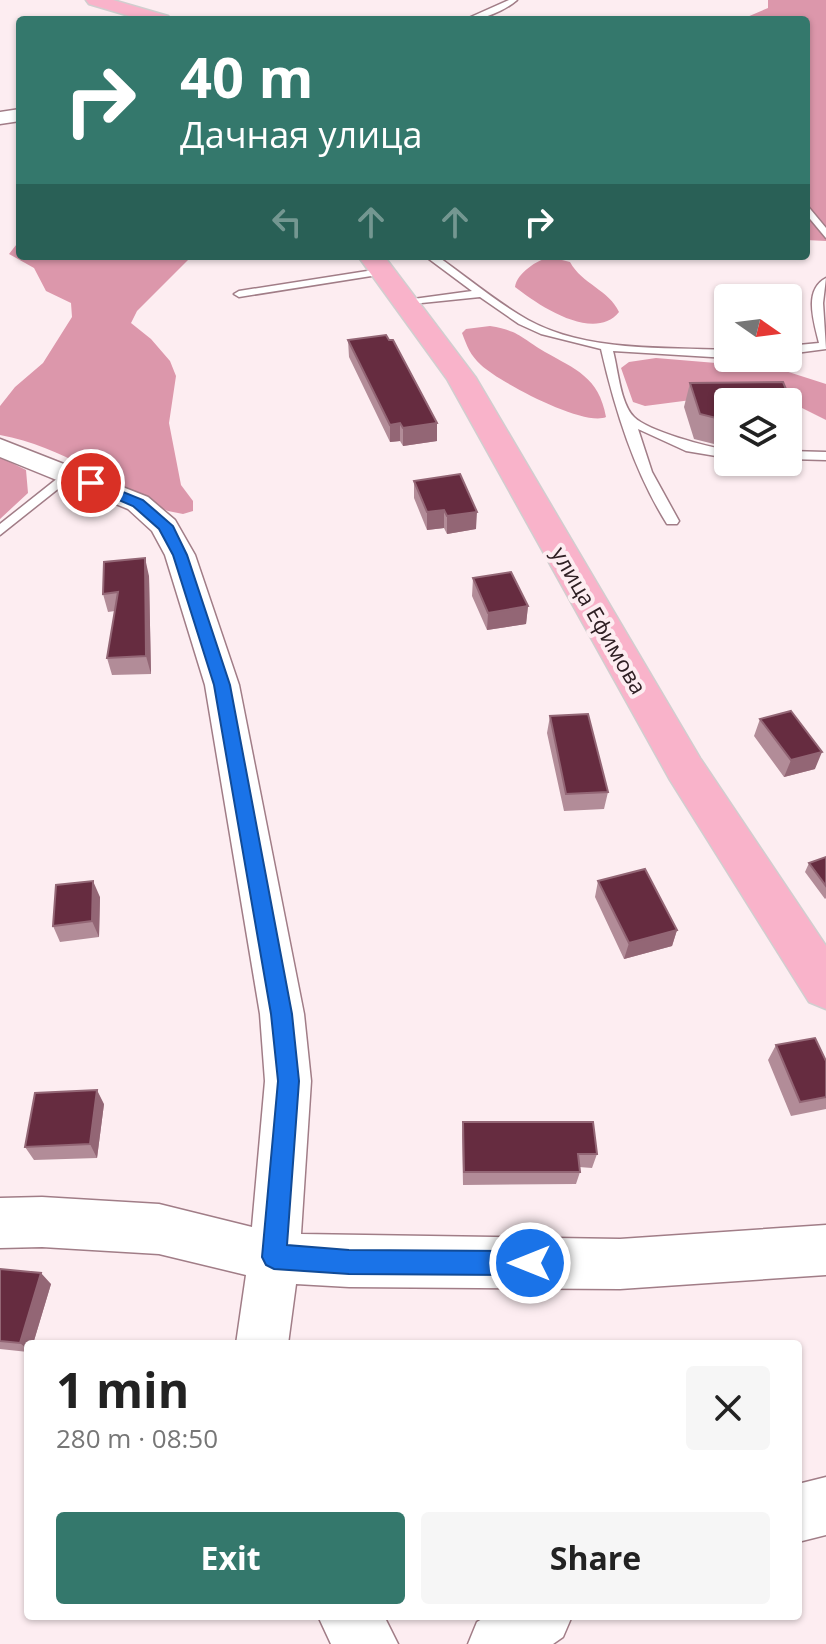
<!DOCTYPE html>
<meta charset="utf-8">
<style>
body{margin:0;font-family:"Open Sans",sans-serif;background:#f6f6f6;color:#222;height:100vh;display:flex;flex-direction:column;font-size:30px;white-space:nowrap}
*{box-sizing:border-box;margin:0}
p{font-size:26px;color:#767676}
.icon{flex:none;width:44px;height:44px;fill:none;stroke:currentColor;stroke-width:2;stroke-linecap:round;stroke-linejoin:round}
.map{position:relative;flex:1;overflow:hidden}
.panel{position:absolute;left:24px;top:1340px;width:778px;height:280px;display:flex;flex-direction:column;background:#fff;border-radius:8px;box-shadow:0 2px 6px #0004}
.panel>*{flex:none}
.hud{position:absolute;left:16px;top:16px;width:794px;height:244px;border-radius:8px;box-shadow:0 2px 6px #0004;background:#34786c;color:#fff;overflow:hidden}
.needle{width:52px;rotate:104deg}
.buttons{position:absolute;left:714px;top:284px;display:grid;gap:16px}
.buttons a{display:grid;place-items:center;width:88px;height:88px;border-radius:8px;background:#fff;box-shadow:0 2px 6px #0004;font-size:40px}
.pin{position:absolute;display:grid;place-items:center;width:68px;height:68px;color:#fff;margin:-34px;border:4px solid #fff;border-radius:50%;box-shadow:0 2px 8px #0007}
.me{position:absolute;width:88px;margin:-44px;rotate:270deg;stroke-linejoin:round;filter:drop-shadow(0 0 6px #0008)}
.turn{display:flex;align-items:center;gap:28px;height:168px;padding:0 32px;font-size:36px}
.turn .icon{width:104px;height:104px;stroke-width:2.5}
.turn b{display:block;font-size:56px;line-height:68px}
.lanes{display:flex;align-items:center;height:76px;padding:0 32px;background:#0003;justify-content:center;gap:40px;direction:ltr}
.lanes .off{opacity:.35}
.round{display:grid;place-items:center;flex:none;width:84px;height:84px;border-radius:8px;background:#f6f6f6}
.summary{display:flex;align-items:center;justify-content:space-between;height:136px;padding:0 32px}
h1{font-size:48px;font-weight:700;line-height:60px}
.cta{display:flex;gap:16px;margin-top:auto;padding:16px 32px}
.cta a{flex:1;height:92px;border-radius:8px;background:#34786c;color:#fff;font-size:32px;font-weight:700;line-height:92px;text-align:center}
.cta a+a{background:#f6f6f6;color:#222}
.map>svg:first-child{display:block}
.forest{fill:#dc97ab}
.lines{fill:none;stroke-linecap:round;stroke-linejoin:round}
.service-casing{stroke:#a17d87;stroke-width:3}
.minor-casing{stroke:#a17d87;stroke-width:3}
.tertiary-casing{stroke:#a17d87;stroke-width:3}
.primary-casing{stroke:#d1cecf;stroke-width:3}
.service{fill:#fff;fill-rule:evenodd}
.minor{fill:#fff;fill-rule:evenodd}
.tertiary{fill:#fff;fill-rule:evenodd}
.primary{fill:#f9b3ca;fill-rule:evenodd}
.wall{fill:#b28c98}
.shaded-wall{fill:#936675}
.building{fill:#662c40;stroke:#936675;stroke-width:2}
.route{fill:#1a73e8;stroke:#114b97;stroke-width:2}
.labels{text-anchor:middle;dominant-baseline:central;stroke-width:8;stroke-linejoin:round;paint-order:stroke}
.street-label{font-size:22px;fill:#2f2024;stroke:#fdedf1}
</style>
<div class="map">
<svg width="826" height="1644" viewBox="0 0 826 1644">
<rect width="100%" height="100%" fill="#fdedf1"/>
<path class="forest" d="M768,0H826V241L806,240V20H740L768,8Z
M20,240V256H192L137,311L131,323L151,339L170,361L176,376L169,423L181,485L193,501V511L183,514L168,511C109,484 65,447 0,435V406L15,387L43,363L72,317L71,303L46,291L34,268L9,254Z
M550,257L570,262C582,284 609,290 619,312C594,343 538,305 515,287C517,273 537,260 550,257Z
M490,326C520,331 521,338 545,352C575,369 599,377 606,417C584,427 499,382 481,365C470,355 467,346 462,333L466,329Z
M656,358L776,368L826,384V420L786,400L722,396L645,406L633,402L621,368L629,362Z
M0,457L26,470L28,493L0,519Z"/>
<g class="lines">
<defs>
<path id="service" d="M509,0H517C503,12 482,20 464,20Z
M806,204L826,228V238L806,214Z
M425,256H437C467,277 496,302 528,320C586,352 663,347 728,350V358L613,351C618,369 620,403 634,417C648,431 707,447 728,450V458L686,451L638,429L652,472L679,521L677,524H667C634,471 615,410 601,349L541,334L519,324L480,297L402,305L400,303L406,300L472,291Z
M380,269L385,272L384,274L239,297L234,294L239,291Z
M826,278L823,303L826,349L788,354V346L819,343C814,322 803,290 826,278Z
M788,451L826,452V460L788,459Z
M68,470L75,474L73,477L0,535V524Z"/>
<path id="minor" d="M0,439L148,497L175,520L195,555L239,685L304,1014L311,1081L301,1234L620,1239L826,1225V1275L620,1289L349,1287L296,1284L288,1344H236L246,1275L159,1254L42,1247L0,1248V1198L42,1197L159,1204L252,1227L265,1081L260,1014L205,685L165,555L152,531L128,509L0,457Z
M826,1477V1535L798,1542V1484Z
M318,1616H384L398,1644H331Z
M487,1616H572L563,1637L553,1644H468L477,1622Z"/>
<path id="tertiary" d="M20,109V121L0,124V112Z"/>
<path id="primary" d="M86,0H113L168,16L171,20H143L89,4Z
M358,256H384L476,378L700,758L826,946V1009L809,1002L670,780L447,379Z"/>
</defs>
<use href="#service" class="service-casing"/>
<use href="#minor" class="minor-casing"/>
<use href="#tertiary" class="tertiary-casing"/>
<use href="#primary" class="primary-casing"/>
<use href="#service" class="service"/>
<use href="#minor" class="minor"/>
<use href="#tertiary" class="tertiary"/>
<use href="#primary" class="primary"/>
</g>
<path class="wall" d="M348,340L437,423V441L403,446L400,441L390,442L349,357Z
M783,382L798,418L791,443H788V402H728V444H714L694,439L684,407L690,383Z
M414,481L476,529L447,534L444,528L427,530L414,498Z
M149,576L151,674L112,675L107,658L115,611L108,612L103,594Z
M473,578L528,606L526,624L487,630L472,596Z
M550,716L608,792L604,809L564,811L547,733Z
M760,719L815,769L784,777L754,736Z
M826,857V898L825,899L805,872L809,863Z
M598,881L677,930L672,946L624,959L595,897Z
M100,897L99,937L60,942L53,926Z
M776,1045L826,1061V1109L791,1116L768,1060Z
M104,1104L97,1158L34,1160L25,1147Z
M463,1122L597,1154L592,1168L579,1167L580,1172L576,1184L463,1185L462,1135Z
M0,1269L51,1284L33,1344H28V1352L0,1349Z"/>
<path class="shaded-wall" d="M400,423V441L390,442V425Z
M437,423V441L403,446V428Z
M444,510V528L427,530V512Z
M477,512L476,529L447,534V516Z
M145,558L149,576L151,674L146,656Z
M528,606L526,624L487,630L488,613Z
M822,752L815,769L784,777L791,760Z
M93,881L100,897L99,937L92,921Z
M677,930L672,946L624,959L629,943Z
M97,1090L104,1104L97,1158L90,1144Z
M41,1273L51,1284L33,1344H28V1350L20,1343Z"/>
<path class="building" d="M386,335L389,340H393L437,423L403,428L400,423L390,425L348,340Z
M783,382L798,418H788V402H728V419H720L700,414L690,383Z
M460,474L477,512L447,516L444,510L427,512L414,481Z
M145,558L146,656L107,658L118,592L103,594L104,562Z
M511,572L528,606L488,613L473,578Z
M791,711L822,752L791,760L760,719Z
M588,714L608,792L566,794L550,716Z
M826,857V886L809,863Z
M645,869L677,930L629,943L598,881Z
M93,881L92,921L53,926L56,885Z
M815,1038L826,1061V1097L800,1102L776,1045Z
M97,1090L90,1144L25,1147L35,1093Z
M463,1122H593L597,1154H578L580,1172H464Z
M0,1269L41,1273L20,1343L0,1341Z"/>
<path class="route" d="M91,479L143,500L173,526L187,555L230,685L292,1014L299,1081L287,1245L349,1250L530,1251L538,1254L542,1263L538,1272L530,1275L349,1274L274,1269L266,1265L262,1257L278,1081L271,1014L214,685L173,555L159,529L133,506L86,486L84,483Z"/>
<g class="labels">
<g class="street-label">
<text transform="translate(600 620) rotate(60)">улица Ефимова</text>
</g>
</g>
</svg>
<div class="buttons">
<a><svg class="needle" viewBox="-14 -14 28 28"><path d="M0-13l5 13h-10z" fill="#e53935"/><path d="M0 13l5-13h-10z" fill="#767676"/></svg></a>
<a><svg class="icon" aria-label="layers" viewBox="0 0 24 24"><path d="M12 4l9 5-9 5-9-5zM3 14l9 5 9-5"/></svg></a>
</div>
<div class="pin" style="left:91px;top:483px;background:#d93025"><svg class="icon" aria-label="arrive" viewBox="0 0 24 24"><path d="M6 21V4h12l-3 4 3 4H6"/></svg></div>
<svg class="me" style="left:530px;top:1263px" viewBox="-20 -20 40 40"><circle r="17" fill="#1a73e8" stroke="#fff" stroke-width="3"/><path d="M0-11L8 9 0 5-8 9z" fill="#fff"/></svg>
<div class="hud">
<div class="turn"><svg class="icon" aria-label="right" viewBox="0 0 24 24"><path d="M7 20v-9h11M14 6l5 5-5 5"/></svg><div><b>40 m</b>Дачная улица</div></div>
<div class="lanes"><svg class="icon off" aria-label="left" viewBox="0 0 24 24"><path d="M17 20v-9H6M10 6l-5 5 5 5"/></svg><svg class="icon off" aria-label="ahead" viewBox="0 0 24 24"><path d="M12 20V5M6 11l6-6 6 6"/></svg><svg class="icon off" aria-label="ahead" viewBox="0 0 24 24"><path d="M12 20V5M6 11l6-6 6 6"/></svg><svg class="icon" aria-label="right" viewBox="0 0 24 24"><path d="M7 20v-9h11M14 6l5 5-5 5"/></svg></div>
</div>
<section class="panel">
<div class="summary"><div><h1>1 min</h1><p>280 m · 08:50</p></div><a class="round"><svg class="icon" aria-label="close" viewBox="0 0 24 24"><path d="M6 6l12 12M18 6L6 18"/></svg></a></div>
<div class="cta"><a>Exit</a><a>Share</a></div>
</section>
</div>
